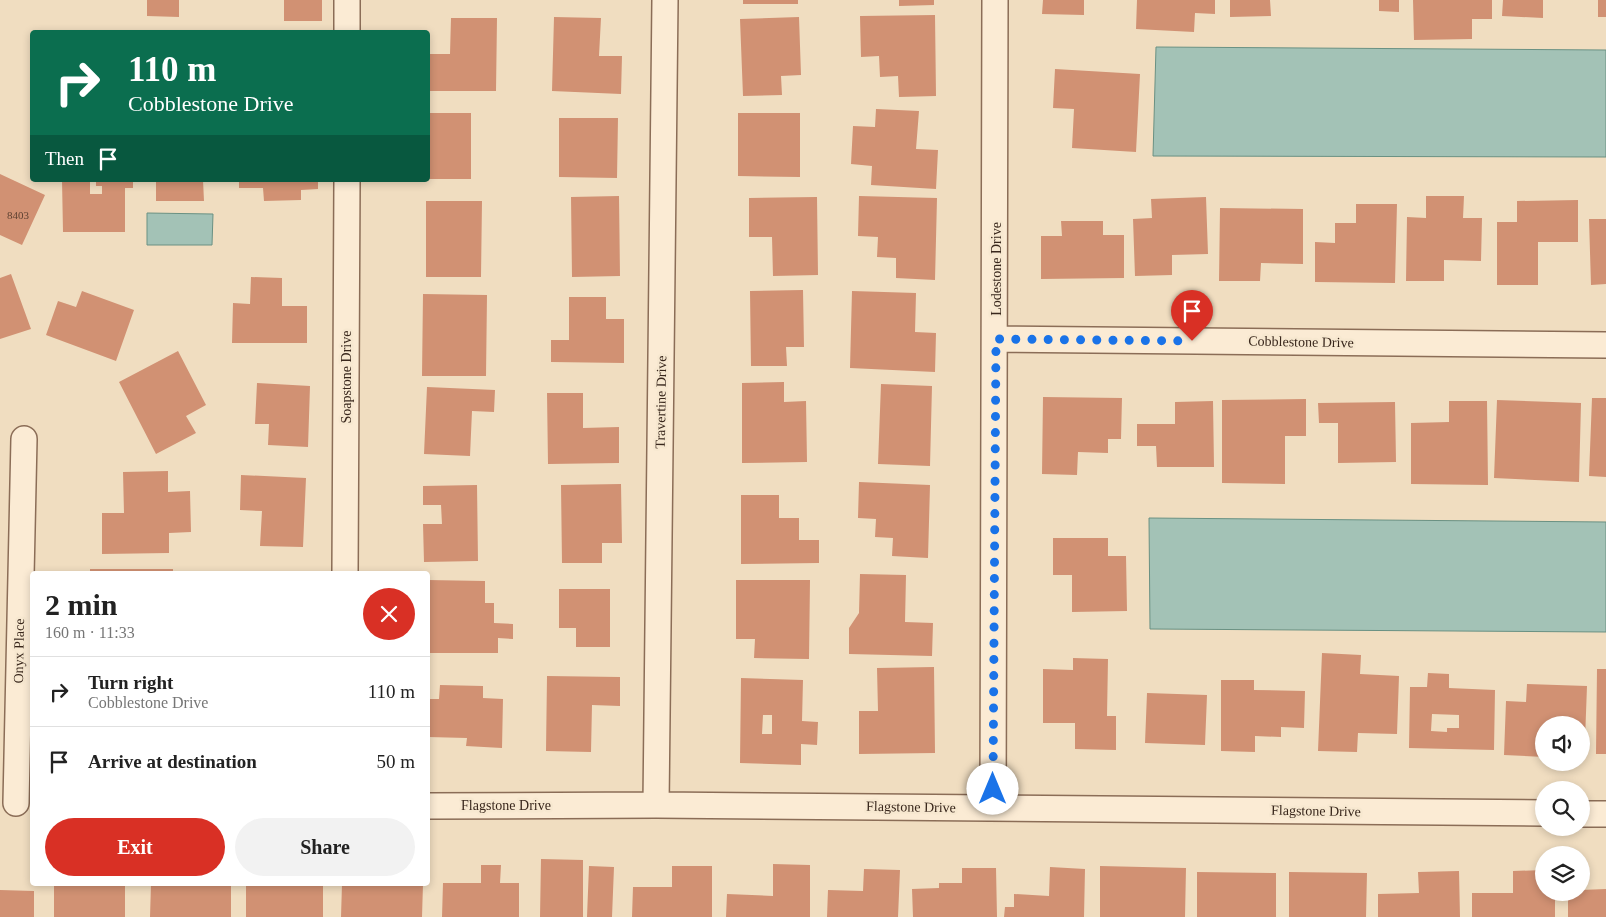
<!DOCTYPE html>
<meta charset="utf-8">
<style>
body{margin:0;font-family:Georgia,serif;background:#f2f2f2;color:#222;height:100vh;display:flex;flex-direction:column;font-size:19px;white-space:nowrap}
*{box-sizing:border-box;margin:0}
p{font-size:16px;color:#767676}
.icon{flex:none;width:28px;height:28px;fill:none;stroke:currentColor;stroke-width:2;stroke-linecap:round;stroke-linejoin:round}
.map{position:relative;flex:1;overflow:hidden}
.details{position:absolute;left:30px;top:571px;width:400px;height:315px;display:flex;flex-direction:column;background:#fff;border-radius:5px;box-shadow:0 2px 8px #0003}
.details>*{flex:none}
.banner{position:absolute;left:30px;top:30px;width:400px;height:152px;border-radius:5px;box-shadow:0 2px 8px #0003;background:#0b6e4f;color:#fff;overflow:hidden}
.fabs{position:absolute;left:1535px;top:716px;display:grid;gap:10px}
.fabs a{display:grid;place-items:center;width:55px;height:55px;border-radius:50%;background:#fff;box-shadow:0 2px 8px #0003;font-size:25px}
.pin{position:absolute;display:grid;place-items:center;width:42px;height:42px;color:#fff;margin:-51px -21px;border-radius:50% 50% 50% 0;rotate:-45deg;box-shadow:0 0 5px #0007}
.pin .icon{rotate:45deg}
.me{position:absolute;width:55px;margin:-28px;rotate:0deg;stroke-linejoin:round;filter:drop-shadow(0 0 4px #0008)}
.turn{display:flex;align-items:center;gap:18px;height:105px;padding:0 15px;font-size:22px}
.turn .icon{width:65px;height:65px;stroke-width:2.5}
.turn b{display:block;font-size:35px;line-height:42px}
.then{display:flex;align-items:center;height:48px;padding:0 15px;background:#0003;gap:10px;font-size:19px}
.round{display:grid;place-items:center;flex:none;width:52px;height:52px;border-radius:26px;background:#f2f2f2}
.overview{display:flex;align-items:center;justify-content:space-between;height:85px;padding:0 15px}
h1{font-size:30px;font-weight:700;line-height:38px}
.button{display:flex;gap:10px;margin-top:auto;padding:10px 15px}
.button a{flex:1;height:58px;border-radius:30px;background:#d93025;color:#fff;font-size:20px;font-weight:700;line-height:58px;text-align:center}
.button a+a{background:#f2f2f2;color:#222}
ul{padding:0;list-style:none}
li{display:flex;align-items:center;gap:15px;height:70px;padding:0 15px;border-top:1px solid #e0e0e0}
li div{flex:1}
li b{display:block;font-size:19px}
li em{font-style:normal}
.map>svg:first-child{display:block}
.water{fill:#a3c2b6;stroke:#6a9183}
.building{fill:#d19173;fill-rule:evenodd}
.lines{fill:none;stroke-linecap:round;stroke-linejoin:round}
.minor-casing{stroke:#8b6d57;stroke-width:28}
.minor{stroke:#fbebd4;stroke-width:25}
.route{stroke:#1a73e8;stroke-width:9;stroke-dasharray:0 16.2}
.labels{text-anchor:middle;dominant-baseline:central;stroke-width:5;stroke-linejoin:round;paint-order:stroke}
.number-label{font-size:11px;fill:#5f4232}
.street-label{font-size:14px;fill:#39271c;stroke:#f7e8d0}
</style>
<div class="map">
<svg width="1606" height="917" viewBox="0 0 1606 917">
<rect width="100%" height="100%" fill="#f0ddc0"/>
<path class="water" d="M1156,47L1606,50V157L1153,156Z
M147,213L213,214L212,245H147Z
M1149,518L1606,522V632L1150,629Z"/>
<path class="building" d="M147,0H179V17L147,16Z
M284,0H322V21H284Z
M743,0H798V4H743Z
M899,0H934V5L899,6Z
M1043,0H1084V15L1042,14Z
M1137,0H1215V14L1195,13L1194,32L1136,29Z
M1230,0H1270L1271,16L1230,17Z
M1379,0H1399V12L1379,11Z
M1413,0H1492V19H1472V39L1414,40Z
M1503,0H1543V18L1502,16Z
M1598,0H1606V17H1598Z
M935,15L936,96L899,97L898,76L880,77L879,56L861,57L860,16Z
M554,17L601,18L599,56H622L621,94L552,91Z
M799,17L801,75L781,76L782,95L743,96L740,19Z
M451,18H497L496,91H428V54H450Z
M1055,69L1140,74L1136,152L1072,148L1074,109L1053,108Z
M876,109L919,111L916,149L938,150L936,189L871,185L872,166L851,164L853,126L875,127Z
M428,113H471V179H428Z
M738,113H800V177L738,176Z
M559,118H618L617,178L559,177Z
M0,174L45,195L22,245L0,235Z
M62,180H90V194H102V186H96V180H133V188H125V232H63Z
M156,180H203L204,201H156Z
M239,180H318V189L301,190V200L264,201L263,188H239Z
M619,196L620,276L572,277L571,197Z
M859,196L937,198L935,280L896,278V258L877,257L878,237L858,236Z
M1426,196H1464L1463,218H1482L1481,261L1444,260V281H1406L1407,217L1426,218Z
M817,197L818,275L773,276L772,237H749V198Z
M1206,197L1208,254L1172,255V275L1135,276L1133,219L1152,218L1151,199Z
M1578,200V242H1538V285H1497V222H1517V201Z
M426,201H482L481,277H426Z
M1356,204H1397L1395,283L1315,282V242L1335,243V223H1356Z
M1220,208L1303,209V264L1261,263L1260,281H1219Z
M1589,219H1606V284L1591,285Z
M1061,221H1103V235H1124V278L1041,279V236H1062Z
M11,274L31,329L0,339V278Z
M251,277L282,278V306H307V343H232L233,303L250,304Z
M803,290L804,347H786L787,366H751L750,291Z
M82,291L134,310L116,361L46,335L58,301L76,307Z
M852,291L916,293L915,332L936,333L935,372L850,368Z
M423,294L487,295L486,376H422Z
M569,297H606V319H624V363L551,362V340H569Z
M178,351L206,405L186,416L196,433L156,454L119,382Z
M784,382V402L806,401L807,462L742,463V383Z
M257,383L310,386L308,447L268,445L269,424H255Z
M881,384L932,386L930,466L878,464Z
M427,387L495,390L494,412L472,411L470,456L424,454Z
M547,393H583V428L619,427V463L548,464Z
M1043,397L1122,398L1121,439H1108V453L1078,452L1077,475L1042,474Z
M1592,398H1606V477L1589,476Z
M1306,399V436H1285V484L1222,483V400Z
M1497,400L1581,403L1579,482L1494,478Z
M1213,401L1214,467H1157L1156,446H1137V424H1175V402Z
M1449,401H1487L1488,485L1411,484V423L1449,422Z
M1395,402L1396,462L1338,463V423H1319L1318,403Z
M168,471V492L190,491L191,532L169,533V553L102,554V513H124L123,472Z
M241,475L306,478L303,547L260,546L262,511L240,510Z
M859,482L930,485L928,558L892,556L893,538L875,537L876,519L858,518Z
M621,484L622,543H602V563H562L561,485Z
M477,485L478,561L424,562L423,524H442L441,505H423V486Z
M741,495H779V518H799V540H819V563L741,564Z
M1053,538H1108V556H1126L1127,611L1072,612V575H1053Z
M90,569H173V574H90Z
M860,574L906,575L905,622L933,623L932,656L849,654V628L859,613Z
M428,580L485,581V603H494V623L513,624V639L498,638V653H428Z
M736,580H810L809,659L754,658L755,639H736Z
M559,589H610V647H576V628H559Z
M1322,653L1361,655L1360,674L1399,676L1397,734L1358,733L1357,752L1318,751Z
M1073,658L1108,659L1107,716H1116V750L1075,749V723H1043V669L1073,670Z
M934,667L935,753L859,754V711H878L877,668Z
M1597,669H1606V754H1596Z
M1428,673L1449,674V688L1495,690L1494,750L1409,748L1410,687H1427ZM1432,714L1459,715V728H1447V732L1431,731Z
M547,676L620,677V706L592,705L591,752L546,751Z
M741,678L803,680L802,721L818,722L817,745L801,744V765L740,763ZM763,715H772V734H762Z
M1221,680H1254V690L1305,691L1304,728L1281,727V737L1255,736V752L1221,751Z
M1527,684L1587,686L1585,740H1581V725H1544V757L1504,755L1506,701L1526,702Z
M440,685L483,686V698L503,699L502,748L466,746L467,738L428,737V699H439Z
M1147,693L1207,695L1205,745L1145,743Z
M541,859L583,860V917H540Z
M773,864L810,865V917H726L727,894L773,896Z
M481,865H501L500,883H519V917H442L443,883H481Z
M589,866L614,867L612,917H587Z
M672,866H712V917H632L633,887H672Z
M1100,866L1186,868L1185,917H1100Z
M1050,867L1085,869L1084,917H1004L1005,907H1014V894L1049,896Z
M962,868H996L997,917H913L912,889L939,888V883H962Z
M864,869L900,870L898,917H827L828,890L863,891Z
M1544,870V892H1555V917H1472V893H1513V871Z
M1459,871L1460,917H1378V894L1419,893L1418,872Z
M1197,872L1276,873V917H1197Z
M1289,872L1367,873L1366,917H1289Z
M54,884H125V917H54Z
M151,884H231V917H150Z
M246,884H323V917H246Z
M342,884H423L422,917H341Z
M1606,889V917H1568V892H1581V890Z
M0,890L34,891V917H0Z"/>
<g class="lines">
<defs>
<path id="minor" d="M347,0V32
M996,339L1606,345
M345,574L347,180
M16,803L24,439
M656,805L665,0
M428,806L656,805L1544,813
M993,808L995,0
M1581,814H1606"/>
</defs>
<use href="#minor" class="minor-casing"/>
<use href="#minor" class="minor"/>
</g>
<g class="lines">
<path class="route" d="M993,789L996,339L1192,341"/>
</g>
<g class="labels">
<g class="number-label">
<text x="18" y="215">8403</text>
</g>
<g class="street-label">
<text transform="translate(996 269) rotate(-90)">Lodestone Drive</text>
<text transform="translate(1301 342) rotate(1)">Cobblestone Drive</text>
<text transform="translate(346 377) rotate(-90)">Soapstone Drive</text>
<text transform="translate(661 402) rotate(-89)">Travertine Drive</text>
<text transform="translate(19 651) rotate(-89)">Onyx Place</text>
<text x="506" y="805">Flagstone Drive</text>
<text transform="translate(911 807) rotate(1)">Flagstone Drive</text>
<text transform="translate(1316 811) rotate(1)">Flagstone Drive</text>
</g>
</g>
</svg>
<div class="fabs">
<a><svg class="icon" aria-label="sound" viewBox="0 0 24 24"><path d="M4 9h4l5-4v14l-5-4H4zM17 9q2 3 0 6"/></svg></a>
<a><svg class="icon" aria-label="search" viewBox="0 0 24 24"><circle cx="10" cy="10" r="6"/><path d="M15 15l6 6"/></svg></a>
<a><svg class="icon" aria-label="layers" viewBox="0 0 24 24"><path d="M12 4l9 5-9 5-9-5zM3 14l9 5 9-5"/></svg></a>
</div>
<div class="pin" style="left:1192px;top:341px;background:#d93025"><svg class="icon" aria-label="arrive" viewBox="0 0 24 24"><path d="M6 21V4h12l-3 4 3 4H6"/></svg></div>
<svg class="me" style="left:993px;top:789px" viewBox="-20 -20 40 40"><circle r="19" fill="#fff"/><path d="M0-13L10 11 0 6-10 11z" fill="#1a73e8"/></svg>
<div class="banner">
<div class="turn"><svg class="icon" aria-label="right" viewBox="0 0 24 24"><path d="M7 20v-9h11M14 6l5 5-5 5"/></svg><div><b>110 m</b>Cobblestone Drive</div></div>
<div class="then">Then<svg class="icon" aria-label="arrive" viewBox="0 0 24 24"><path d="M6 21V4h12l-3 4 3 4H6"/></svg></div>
</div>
<section class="details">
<div class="overview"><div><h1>2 min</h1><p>160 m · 11:33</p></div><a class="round" style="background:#d93025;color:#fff"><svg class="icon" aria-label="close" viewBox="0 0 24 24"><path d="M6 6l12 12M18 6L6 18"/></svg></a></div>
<ul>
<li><svg class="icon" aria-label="right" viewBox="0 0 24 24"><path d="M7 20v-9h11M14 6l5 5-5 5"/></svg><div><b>Turn right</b><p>Cobblestone Drive</p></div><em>110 m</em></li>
<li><svg class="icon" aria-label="arrive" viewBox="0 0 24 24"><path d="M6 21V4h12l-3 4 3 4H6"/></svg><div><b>Arrive at destination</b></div><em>50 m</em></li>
</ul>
<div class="button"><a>Exit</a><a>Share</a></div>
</section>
</div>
